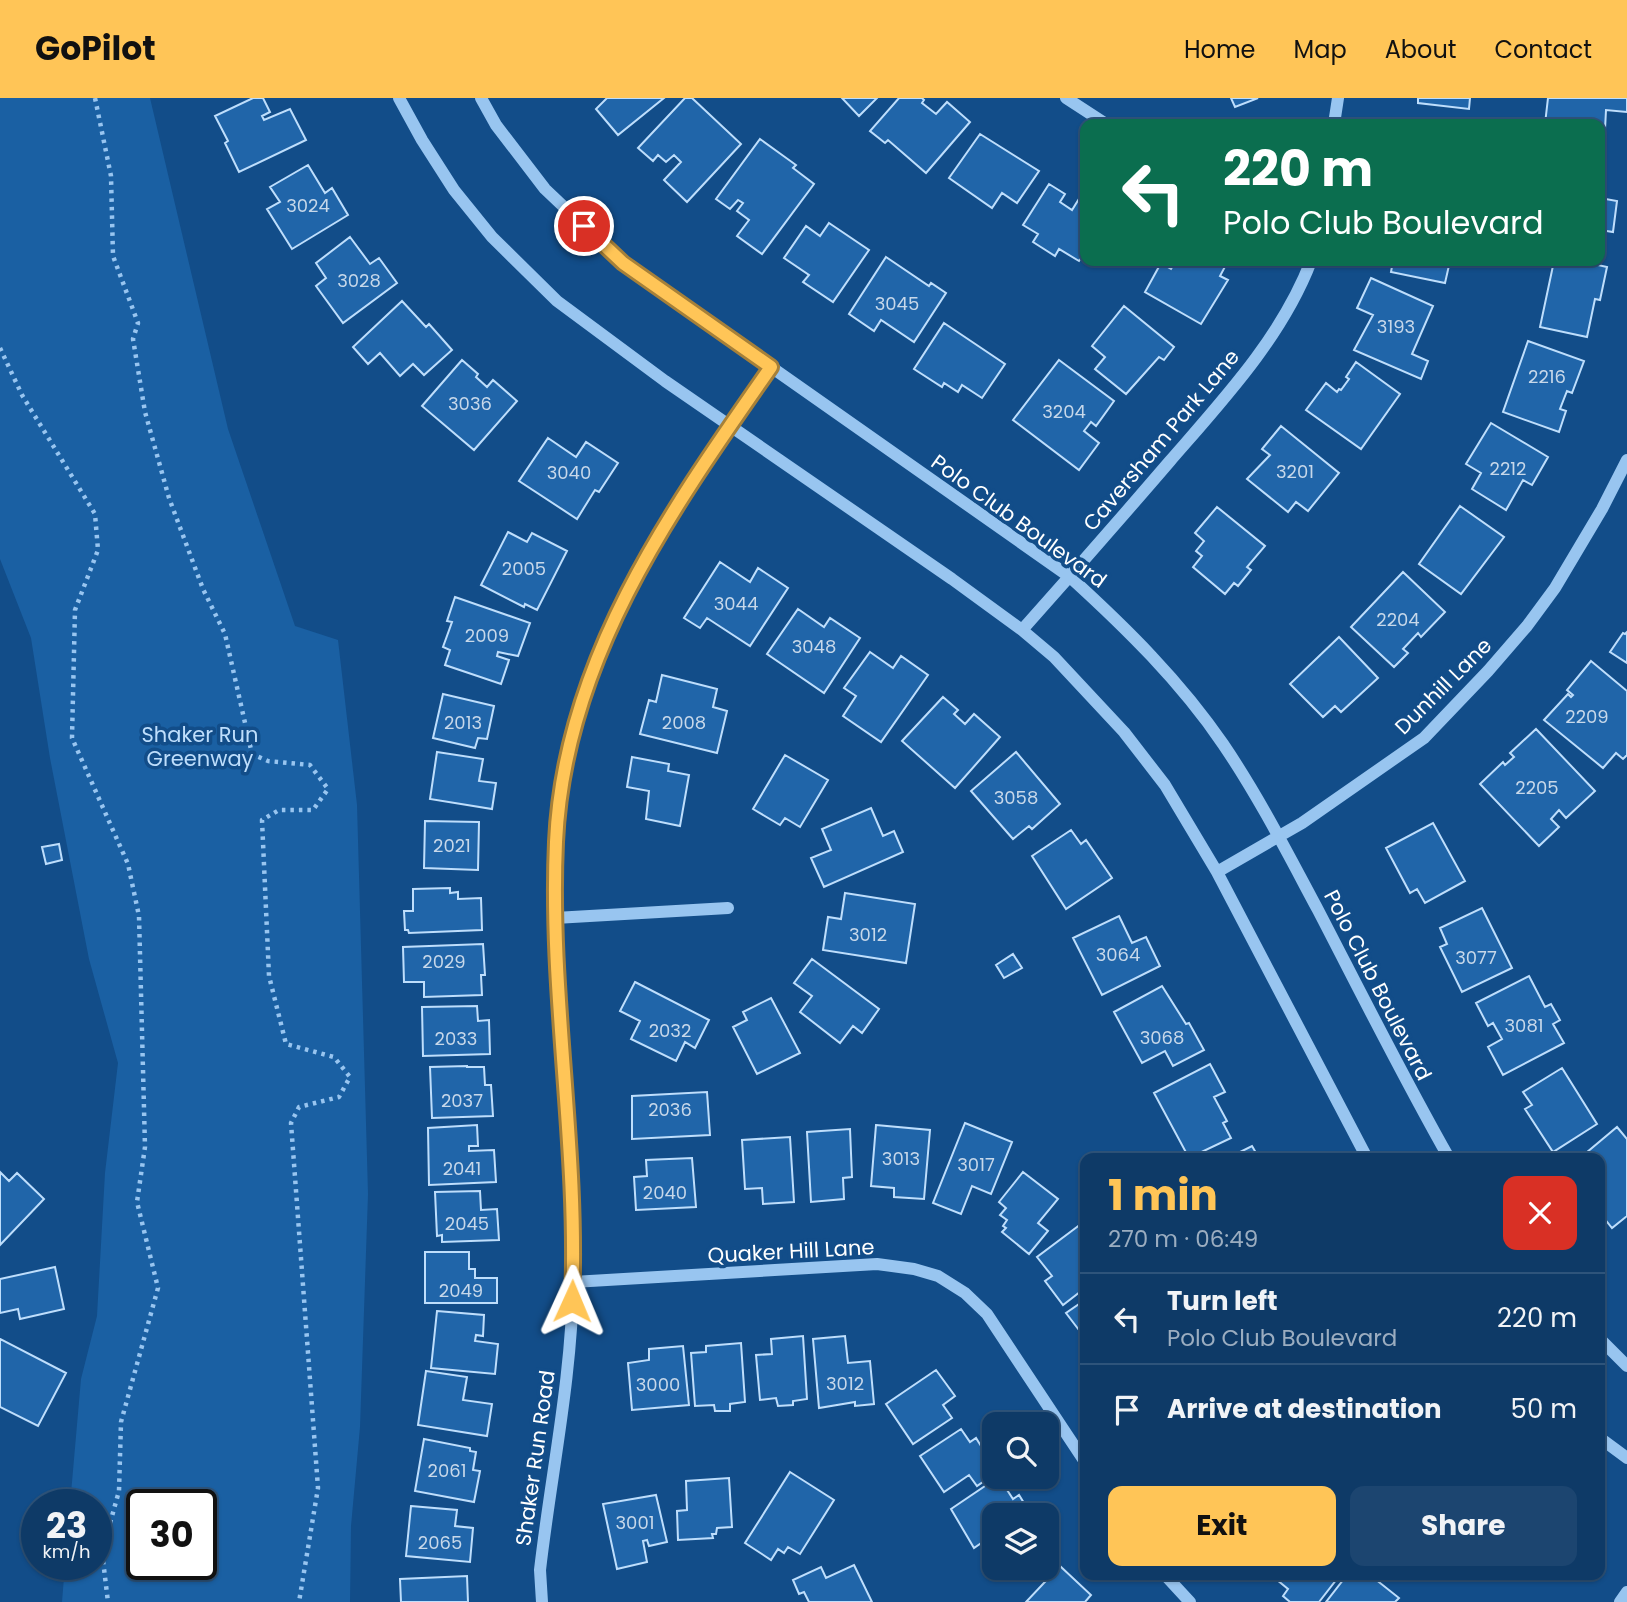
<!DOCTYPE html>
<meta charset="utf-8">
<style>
body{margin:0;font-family:Poppins,sans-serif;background:#1c4570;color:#f1f3f6;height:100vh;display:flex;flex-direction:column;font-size:26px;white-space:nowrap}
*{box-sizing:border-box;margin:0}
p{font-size:23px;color:#9badc0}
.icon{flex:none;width:38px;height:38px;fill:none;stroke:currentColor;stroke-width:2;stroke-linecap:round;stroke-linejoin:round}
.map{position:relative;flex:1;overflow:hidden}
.side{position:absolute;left:1080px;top:1055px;width:525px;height:427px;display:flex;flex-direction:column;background:#0e3a67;border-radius:14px;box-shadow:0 2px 5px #0004,0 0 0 2px #2e547b}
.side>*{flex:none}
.guide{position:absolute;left:1080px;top:21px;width:525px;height:147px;border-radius:14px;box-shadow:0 2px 5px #0004,0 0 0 2px #2e547b;background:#0b6e4f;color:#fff;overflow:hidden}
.buttons{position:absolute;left:982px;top:1314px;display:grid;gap:14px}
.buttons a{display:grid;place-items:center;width:77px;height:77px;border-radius:14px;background:#0e3a67;box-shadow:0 2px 5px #0004,0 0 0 2px #2e547b;font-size:35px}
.speed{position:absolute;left:21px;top:1391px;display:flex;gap:14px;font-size:35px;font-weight:700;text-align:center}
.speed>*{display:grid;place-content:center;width:91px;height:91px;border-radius:50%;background:#0e3a67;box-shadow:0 2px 5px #0004,0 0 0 2px #2e547b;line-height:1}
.speed small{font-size:18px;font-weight:400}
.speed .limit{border:4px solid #111;border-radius:10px;background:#fff;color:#111}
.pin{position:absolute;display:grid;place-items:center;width:60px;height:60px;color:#fff;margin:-30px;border:4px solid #fff;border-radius:50%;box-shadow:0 2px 7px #0007}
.me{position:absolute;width:77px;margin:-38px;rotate:1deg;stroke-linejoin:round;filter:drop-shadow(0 0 5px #0008)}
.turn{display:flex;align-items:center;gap:24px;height:147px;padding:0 28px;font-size:32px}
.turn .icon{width:91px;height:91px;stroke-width:2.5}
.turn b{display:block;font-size:49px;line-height:60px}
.round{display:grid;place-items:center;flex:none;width:74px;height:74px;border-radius:14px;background:#1c4570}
.headline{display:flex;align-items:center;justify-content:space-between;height:119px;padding:0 28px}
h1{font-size:42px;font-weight:700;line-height:52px;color:#ffc557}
.button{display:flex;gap:14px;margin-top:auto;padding:14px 28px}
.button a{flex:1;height:80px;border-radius:14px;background:#ffc557;color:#111;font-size:28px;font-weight:700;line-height:80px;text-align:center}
.button a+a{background:#1c4570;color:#f1f3f6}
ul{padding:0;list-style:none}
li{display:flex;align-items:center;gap:21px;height:91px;padding:0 28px;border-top:2px solid #2e547b}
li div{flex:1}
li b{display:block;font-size:26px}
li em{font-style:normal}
header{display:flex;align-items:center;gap:42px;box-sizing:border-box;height:98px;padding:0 35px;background:#ffc557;color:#111}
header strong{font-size:33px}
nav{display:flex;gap:38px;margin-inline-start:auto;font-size:24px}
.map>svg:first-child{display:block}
.green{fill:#1a60a3;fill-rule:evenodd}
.building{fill:#2065a9;stroke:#bedefc;stroke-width:2}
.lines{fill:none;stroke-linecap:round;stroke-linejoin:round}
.path{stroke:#98c5f0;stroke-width:4.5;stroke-dasharray:3.5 5;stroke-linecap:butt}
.minor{stroke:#98c5f0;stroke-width:12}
.route-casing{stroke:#a68039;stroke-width:18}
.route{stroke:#ffc557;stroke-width:12}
.labels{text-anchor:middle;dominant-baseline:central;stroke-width:7;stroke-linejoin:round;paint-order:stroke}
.number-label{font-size:18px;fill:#c7d8ea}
.street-label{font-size:21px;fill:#fff;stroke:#124d89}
.park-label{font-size:21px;fill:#bedefc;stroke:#124d89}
</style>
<header>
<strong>GoPilot</strong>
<nav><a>Home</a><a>Map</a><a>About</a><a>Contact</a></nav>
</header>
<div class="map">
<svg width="1627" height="1504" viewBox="0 0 1627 1504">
<rect width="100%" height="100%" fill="#124d89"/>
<path class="green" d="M0,0H150L228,331L295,528L338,542L357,707L368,1096L360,1329L351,1428L350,1504H62L65,1467L96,1466V1407H70L81,1281L97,1218L105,1075L118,965L89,861L50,660L31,540L0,461ZM142,1407H201V1466H142Z"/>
<path class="building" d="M253,0H263L270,14L262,18L264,22L290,11L306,42L239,74L225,45L228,43L215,18Z
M607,0H664L618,37L596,11Z
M685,0H692L741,46L687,104L664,82L681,64L674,57L666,64L658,57L653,63L638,50Z
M842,0H877L859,18Z
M899,0H922L924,2L922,5L936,16L947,4L970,24L926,75L888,42L885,45L870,33Z
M1231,0H1258L1235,9Z
M1418,0H1470L1469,11L1418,5Z
M1548,0H1627V14L1606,12L1604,51H1600V26H1545Z
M1402,21L1443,26H1401Z
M980,36L1039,73L1017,105L1002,95L992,110L949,80Z
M760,41L796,67L793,70L814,86L762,156L737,138L749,122L737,113L743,105L738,102L730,111L716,101Z
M1600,60L1604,61L1600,100Z
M308,67L325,95L332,90L348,117L292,151L267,111L280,104L270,89Z
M1049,86L1065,96L1060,104L1072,112L1082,96L1085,98V154L1079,163L1059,151L1055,158L1033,144L1038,136L1023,127Z
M1600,100L1617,103L1613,134L1600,132Z
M829,125L869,152L833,204L803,184L809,177L784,160L806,128L820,138Z
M350,139L370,166L379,160L397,185L343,225L316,188L326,180L316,165Z
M886,159L929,188L931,185L946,195L914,244L881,222L874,233L849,216Z
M1176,163H1228L1220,178L1228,182L1201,226L1145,194L1161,165L1171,171Z
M1393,163H1450L1445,185L1391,174Z
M1554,163H1580L1607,169L1600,202L1595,201L1587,239L1540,229Z
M1371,180L1433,208L1412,256L1428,263L1421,281L1354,252L1373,217L1357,210Z
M402,203L426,229L429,226L452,252L424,277L413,266L400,278L380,255L368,266L353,249Z
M1124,208L1174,249L1164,262L1159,259L1126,296L1095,271L1105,259L1092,248Z
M944,225L1005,266L982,300L962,287L958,294L944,285L942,289L914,271Z
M1528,243L1584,263L1572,295L1567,293L1560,311L1566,313L1559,334L1503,314Z
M462,262L478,276L476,279L487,289L493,282L517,303L474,352L422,308Z
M1059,262L1114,303L1096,328L1091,324L1084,333L1099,345L1079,372L1013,322Z
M1356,264L1400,296L1361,351L1306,312L1326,285L1337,294L1339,291L1341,292L1349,281L1346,279Z
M1491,325L1548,359L1532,387L1523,382L1506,412L1472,391L1481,375L1466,366Z
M1281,328L1339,375L1308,413L1296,404L1288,414L1247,381L1270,357L1262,351Z
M548,340L576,359L586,344L618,365L599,394L595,392L577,421L519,383Z
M1460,408L1504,439L1461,496L1419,466Z
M1217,409L1265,448L1247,469L1251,472L1238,488L1234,485L1225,496L1193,469L1202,458L1196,453L1204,443L1195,435Z
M508,434L527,444L532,435L567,453L537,512L525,506L524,509L481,487Z
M720,464L750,484L758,470L788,490L750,548L707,520L700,530L684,520Z
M1403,474L1445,514L1421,539L1418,535L1403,551L1408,555L1394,569L1351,529Z
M455,499L530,525L518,558L498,554L497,558L509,562L501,586L445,567L450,552L443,549L452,524L447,523Z
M798,511L824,529L830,520L860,540L824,595L767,556Z
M1627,534V565L1610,554L1623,535L1625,536Z
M1339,539L1378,580L1341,614L1335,608L1323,619L1290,586Z
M870,554L893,570L901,558L928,577L881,644L843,618L856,598L844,590Z
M1591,563L1627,593V657L1623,661L1616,655L1603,670L1544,622L1568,596L1571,599L1573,597L1567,592Z
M662,577L717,591L713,609L727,613L717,655L640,636L649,602L656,604Z
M443,596L494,608L487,641L478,640L475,650L433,640Z
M943,599L958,612L954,616L965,626L974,616L1000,639L955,690L902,643Z
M1536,631L1595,693L1566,720L1559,712L1551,721L1559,729L1539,748L1480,686L1503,664L1505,667L1514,659L1510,655Z
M437,654L483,661L479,683L496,685L492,711L430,701Z
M1016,654L1060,706L1032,731L1029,728L1013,741L971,693Z
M785,657L828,682L800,729L785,720L780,727L753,711Z
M632,659L669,666L668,673L689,677L680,728L646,721L649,693L627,689Z
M871,710L883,738L894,733L903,754L824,789L811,760L831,752L822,731Z
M425,723L479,724L478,772L424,770Z
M1433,725L1465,783L1425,805L1417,791L1410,795L1386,750Z
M1071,732L1081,746L1086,742L1112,780L1066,811L1032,758Z
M59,746L62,762L46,766L42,749Z
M450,790V795L458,794V801L481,800L482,832L409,835L408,832H405L404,813H413V791Z
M845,795L915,806L906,865L823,852L828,819L841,821Z
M1482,810L1512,870L1462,894L1440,849L1447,846L1440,830Z
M1119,818L1132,845L1146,839L1160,868L1102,897L1073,840Z
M483,846L485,877H481L482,897L424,899V884H404L403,849Z
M1013,856L1022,870L1004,880L996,867Z
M812,861L879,911L862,935L853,928L840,945L800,914L812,898L794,885Z
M1529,878L1545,909L1551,906L1560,922L1553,926L1564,945L1503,977L1488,949L1502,941L1493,925L1488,928L1476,905Z
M635,884L709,922L695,950L685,944L676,963L631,941L640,923L620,913Z
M1162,888L1186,926L1189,925L1204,952L1173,968L1165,953L1142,965L1114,914Z
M771,900L800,955L757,976L733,929L747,922L743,914Z
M477,908L478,923L489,922L490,956L423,958L422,909Z
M1210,966L1225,994L1214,999L1227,1023L1223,1025L1231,1040L1189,1060L1154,995Z
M467,968V969H484L485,987H491L493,1018L432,1020L430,969Z
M1562,970L1597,1026L1553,1054L1525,1011L1532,1007L1523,994Z
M707,994L710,1037L632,1041V998Z
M965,1025L1012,1044L991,1096L972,1088L961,1116L933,1105Z
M477,1027L478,1048H469V1053L494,1052L496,1084L429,1087L428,1030Z
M876,1027L930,1032L924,1101L894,1099V1090L871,1088Z
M1617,1029L1627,1041V1118L1612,1130L1600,1115V1060H1580Z
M850,1031L852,1079L843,1080L844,1101L811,1104L807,1034Z
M790,1039L794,1104L763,1106L762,1090L745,1091L742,1042Z
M1252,1048L1259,1060H1228Z
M692,1060L696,1109L636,1112L634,1079L647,1078L646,1062Z
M0,1074L9,1083L17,1075L44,1101L0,1147Z
M1023,1074L1058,1101L1038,1125L1048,1133L1029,1156L1002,1134L1006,1130L1003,1128L1007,1122L1000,1117L1006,1110L999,1104Z
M480,1093L481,1112L497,1111L499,1142L442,1144V1137L437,1138L435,1094Z
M1085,1123V1190L1063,1207L1045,1183L1052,1178L1037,1159Z
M425,1154H469V1171H475V1180H497V1205H425Z
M55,1169L64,1211L20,1221L18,1211L0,1215V1181Z
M1085,1202V1234L1082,1236L1066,1215Z
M437,1213L484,1217L483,1238L476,1237L475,1243L498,1246L495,1276L431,1270Z
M803,1238L807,1301L793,1303V1307L778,1308L776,1300L760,1302L756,1257L772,1256L771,1241Z
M845,1238L848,1265L870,1263L874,1306L855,1308V1304L819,1310L813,1241Z
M0,1241L66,1275L38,1328L0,1309Z
M741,1245L745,1304L730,1306V1313H715L714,1307L695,1308L691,1255L706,1254V1248Z
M683,1248L689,1307L632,1312L628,1265L649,1262V1251Z
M936,1272L955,1298L943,1307L952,1320L913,1346L886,1306Z
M426,1273L467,1279L463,1302L492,1306L487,1338L418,1327Z
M961,1331L970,1344L976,1340L981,1348L985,1346L994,1360V1376L977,1388L969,1377L944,1394L920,1358Z
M424,1341L470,1350V1353L476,1354L473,1372L480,1373L474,1404L415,1393Z
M790,1374L834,1402L800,1456L788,1449L784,1455L778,1451L771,1462L745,1445Z
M729,1380L732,1429L717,1430L716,1436H712L713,1440L678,1442L677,1413L687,1412L686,1383Z
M1000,1381L1013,1401L1019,1397L1032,1418H994V1436L974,1450L951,1411L994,1382L995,1384Z
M656,1397L667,1444L649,1448L647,1442L643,1443L647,1464L617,1471L603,1406Z
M411,1408L457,1412L455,1428L473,1430L470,1464L406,1458Z
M854,1467L872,1504H809L804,1494L799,1496L793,1482L821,1469L826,1480Z
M1060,1468L1091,1497L1085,1504H1026Z
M1271,1477H1340L1319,1504H1290L1283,1498L1288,1491Z
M1347,1477H1370L1399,1500L1395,1504H1326Z
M467,1478L468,1504H401L400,1481Z"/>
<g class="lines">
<path class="path" d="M95,0L111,78L113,158L138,225L133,241L145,314L169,400L203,491L225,536L252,656L268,663L310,667L328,691L313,712H279L262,722L269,878L286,946L334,959L350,979L339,999L299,1009L291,1025L318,1390L299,1504
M0,250L22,297L95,416L98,452L75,512L72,640L128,766L139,818L145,1049L137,1104L158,1190L121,1324L119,1393L102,1454L108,1504"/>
<path class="minor" d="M399,0L422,42L454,92L492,139L557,203L665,283L952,481L1022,532L1054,559L1124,634L1165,687L1217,774L1367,1060
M481,0L496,27L545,91L623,165L1070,479C1126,530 1180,583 1223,646C1259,699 1288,756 1318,812C1361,895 1403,979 1449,1060
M1066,0L1106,26
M1334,26L1338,0
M1022,532C1072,476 1121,420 1170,363C1223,302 1282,239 1311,163
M1217,774L1302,725L1424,640L1488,573L1527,528L1555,490L1602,411L1627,362
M555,820L728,810
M573,1184L877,1166L914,1171L938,1178L965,1195L987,1216L1085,1364
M1600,1241L1627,1268
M1600,1340L1627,1360
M1165,1477L1190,1504
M542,1504L540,1472C551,1376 572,1280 573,1183C573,1090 565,997 560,904C555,811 551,719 574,628C578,611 585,596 591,580C632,464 701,368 771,269
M1620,1504L1627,1494"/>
</g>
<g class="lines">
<defs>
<path id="route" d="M572,1203C579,1050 549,897 556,744C564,562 671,412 771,269L623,165L584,128"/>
</defs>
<use href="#route" class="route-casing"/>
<use href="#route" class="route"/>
</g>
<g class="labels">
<g class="number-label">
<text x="308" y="107">3024</text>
<text x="359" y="182">3028</text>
<text x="897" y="205">3045</text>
<text x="1396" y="228">3193</text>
<text x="1547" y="278">2216</text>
<text x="470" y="305">3036</text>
<text x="1064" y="313">3204</text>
<text x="1508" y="370">2212</text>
<text x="1295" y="373">3201</text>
<text x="569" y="374">3040</text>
<text x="524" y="470">2005</text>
<text x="736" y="505">3044</text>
<text x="1398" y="521">2204</text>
<text x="487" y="537">2009</text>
<text x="814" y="548">3048</text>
<text x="1587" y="618">2209</text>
<text x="463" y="624">2013</text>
<text x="684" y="624">2008</text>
<text x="1537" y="689">2205</text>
<text x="1016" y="699">3058</text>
<text x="452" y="747">2021</text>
<text x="868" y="836">3012</text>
<text x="1118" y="856">3064</text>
<text x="1476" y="859">3077</text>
<text x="444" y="863">2029</text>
<text x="1524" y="927">3081</text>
<text x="670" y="932">2032</text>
<text x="1162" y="939">3068</text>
<text x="456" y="940">2033</text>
<text x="462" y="1002">2037</text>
<text x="670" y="1011">2036</text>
<text x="901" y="1060">3013</text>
<text x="976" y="1066">3017</text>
<text x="462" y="1070">2041</text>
<text x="665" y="1094">2040</text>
<text x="467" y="1125">2045</text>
<text x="461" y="1192">2049</text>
<text x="845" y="1285">3012</text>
<text x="658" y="1286">3000</text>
<text x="447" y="1372">2061</text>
<text x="635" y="1424">3001</text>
<text x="440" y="1444">2065</text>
</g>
<g class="street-label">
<text transform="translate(1161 342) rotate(-50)">Caversham Park Lane</text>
<text transform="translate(1019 423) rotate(36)">Polo Club Boulevard</text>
<text transform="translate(1443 588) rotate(-45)">Dunhill Lane</text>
<text transform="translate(1378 887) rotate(63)">Polo Club Boulevard</text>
<text transform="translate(791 1153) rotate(-3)">Quaker Hill Lane</text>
<text transform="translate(535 1360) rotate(-82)">Shaker Run Road</text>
</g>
<g class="park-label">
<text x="200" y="636">Shaker Run<tspan x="200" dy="24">Greenway</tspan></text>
</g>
</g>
</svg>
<div class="buttons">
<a><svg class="icon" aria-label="search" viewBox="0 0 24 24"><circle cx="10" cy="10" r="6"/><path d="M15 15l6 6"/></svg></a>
<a><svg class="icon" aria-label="layers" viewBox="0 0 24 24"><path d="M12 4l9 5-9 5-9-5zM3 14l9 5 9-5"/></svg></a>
</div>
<div class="speed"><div>23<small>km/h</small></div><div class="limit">30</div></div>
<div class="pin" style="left:584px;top:128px;background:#d93025"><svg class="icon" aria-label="arrive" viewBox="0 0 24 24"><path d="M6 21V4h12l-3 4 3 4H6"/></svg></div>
<svg class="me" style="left:572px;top:1203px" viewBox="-20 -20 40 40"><path d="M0-17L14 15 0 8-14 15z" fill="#ffc557" stroke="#fff" stroke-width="4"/></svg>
<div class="guide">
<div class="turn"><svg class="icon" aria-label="left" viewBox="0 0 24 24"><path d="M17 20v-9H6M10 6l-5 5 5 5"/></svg><div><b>220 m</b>Polo Club Boulevard</div></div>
</div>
<section class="side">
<div class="headline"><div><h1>1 min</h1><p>270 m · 06:49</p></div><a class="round" style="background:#d93025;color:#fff"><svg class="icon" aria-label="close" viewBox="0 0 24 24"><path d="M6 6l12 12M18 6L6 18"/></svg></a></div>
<ul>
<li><svg class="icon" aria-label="left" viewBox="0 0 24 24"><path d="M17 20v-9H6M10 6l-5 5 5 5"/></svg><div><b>Turn left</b><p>Polo Club Boulevard</p></div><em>220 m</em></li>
<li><svg class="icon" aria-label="arrive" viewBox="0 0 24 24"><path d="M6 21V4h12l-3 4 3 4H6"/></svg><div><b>Arrive at destination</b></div><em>50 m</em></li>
</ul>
<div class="button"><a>Exit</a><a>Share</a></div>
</section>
</div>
